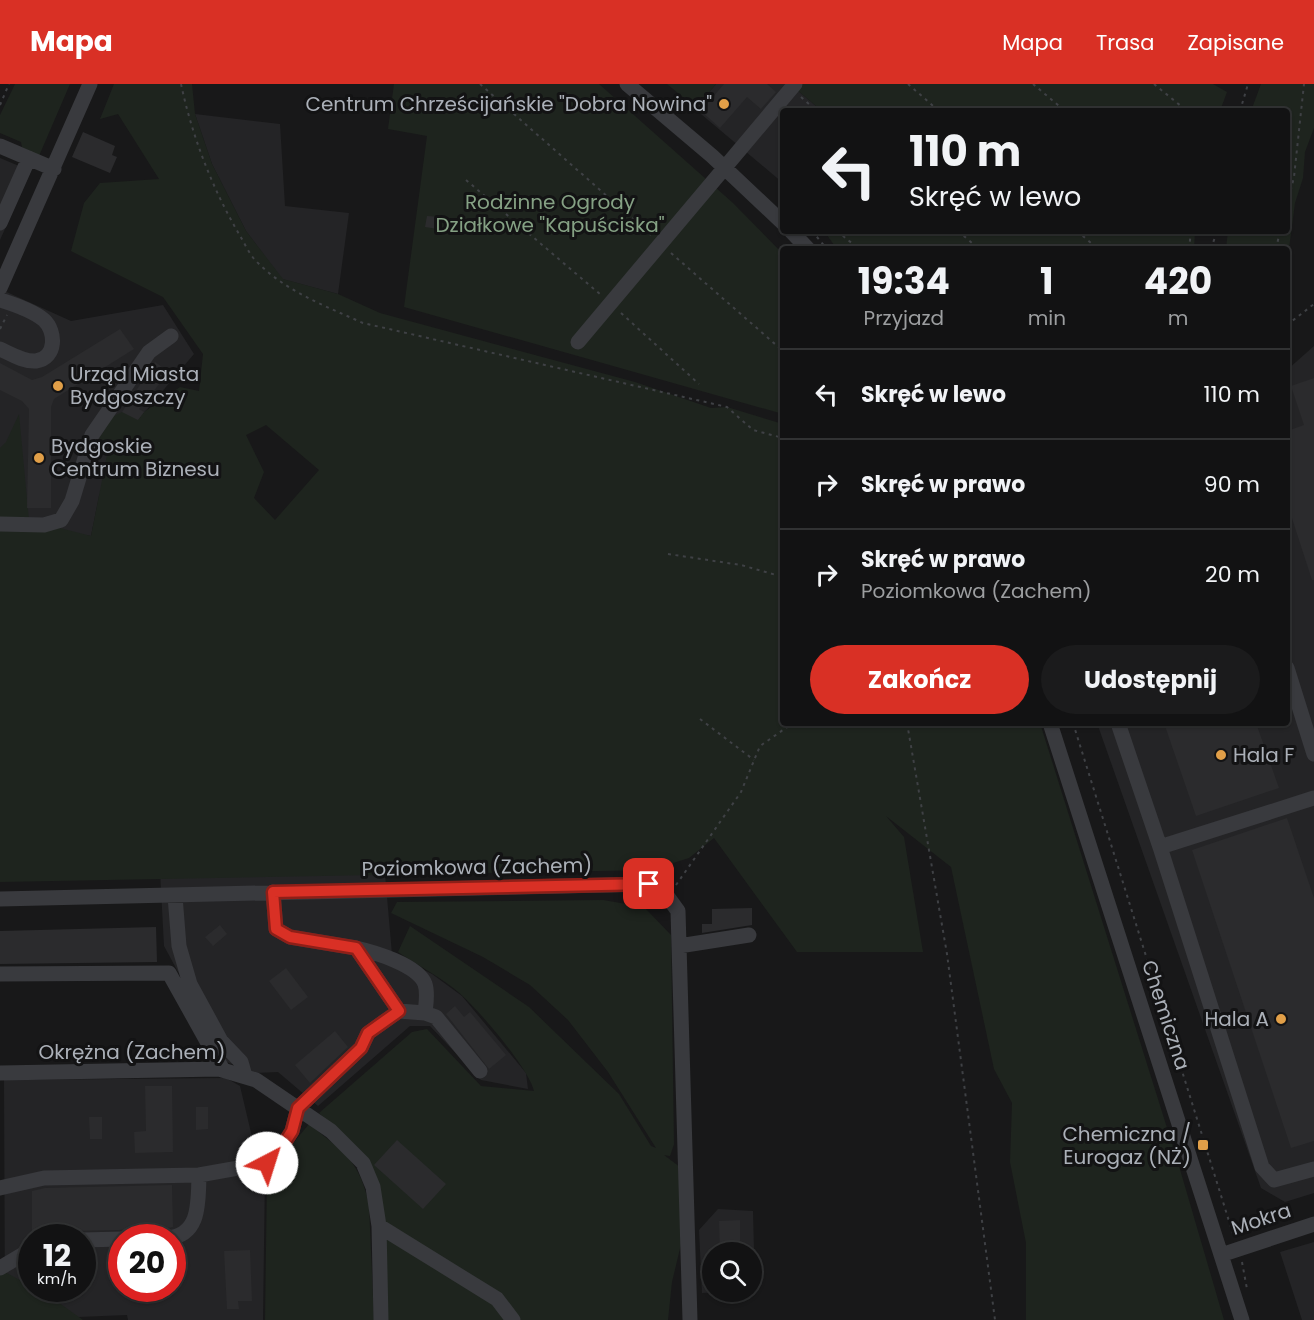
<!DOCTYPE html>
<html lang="pl">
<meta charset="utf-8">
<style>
body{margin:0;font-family:Poppins,sans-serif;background:#1b1b1c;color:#f1f3f6;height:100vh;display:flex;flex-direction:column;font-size:22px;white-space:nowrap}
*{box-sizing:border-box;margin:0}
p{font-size:20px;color:#9c9ea0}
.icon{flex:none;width:33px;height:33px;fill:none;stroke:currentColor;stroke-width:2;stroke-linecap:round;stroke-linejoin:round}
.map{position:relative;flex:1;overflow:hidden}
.sheet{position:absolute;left:780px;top:162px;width:510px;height:480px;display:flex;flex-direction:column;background:#121213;border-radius:6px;box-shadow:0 2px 4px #0004,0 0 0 2px #313233}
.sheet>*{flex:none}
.banner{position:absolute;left:780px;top:24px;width:510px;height:126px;border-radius:6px;box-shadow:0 2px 4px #0004,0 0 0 2px #313233;background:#121213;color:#f1f3f6;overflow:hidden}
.fabs{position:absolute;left:702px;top:1158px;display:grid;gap:12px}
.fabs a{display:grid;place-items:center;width:60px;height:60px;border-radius:50%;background:#121213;box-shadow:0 2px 4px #0004,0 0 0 2px #313233;font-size:30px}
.speed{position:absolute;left:18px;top:1140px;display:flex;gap:12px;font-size:30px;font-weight:700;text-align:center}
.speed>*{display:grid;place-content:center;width:78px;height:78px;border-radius:50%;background:#121213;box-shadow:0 2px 4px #0004,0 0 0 2px #313233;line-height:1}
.speed small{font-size:15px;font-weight:400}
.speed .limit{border:9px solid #d22;background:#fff;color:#111}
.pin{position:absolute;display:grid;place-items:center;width:51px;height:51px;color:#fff;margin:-26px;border-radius:12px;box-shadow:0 3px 9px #0006}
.me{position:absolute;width:66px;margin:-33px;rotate:40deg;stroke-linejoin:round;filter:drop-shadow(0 0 4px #0008)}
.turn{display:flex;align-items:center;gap:21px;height:126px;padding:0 30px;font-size:27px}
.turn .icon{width:78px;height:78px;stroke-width:2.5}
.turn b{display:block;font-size:42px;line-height:51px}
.eta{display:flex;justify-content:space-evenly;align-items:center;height:102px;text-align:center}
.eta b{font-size:36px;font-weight:700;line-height:42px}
.cta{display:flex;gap:12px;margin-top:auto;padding:12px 30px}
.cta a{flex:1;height:69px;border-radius:36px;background:#d93025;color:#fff;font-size:24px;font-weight:700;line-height:69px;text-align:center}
.cta a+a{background:#1b1b1c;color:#f1f3f6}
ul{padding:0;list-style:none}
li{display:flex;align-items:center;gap:18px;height:90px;padding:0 30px;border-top:2px solid #313233}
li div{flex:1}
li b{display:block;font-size:22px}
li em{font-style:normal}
header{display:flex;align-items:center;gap:36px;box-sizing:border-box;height:84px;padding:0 30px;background:#d93025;color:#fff}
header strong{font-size:28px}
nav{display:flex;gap:33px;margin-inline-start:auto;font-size:21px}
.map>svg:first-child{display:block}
.built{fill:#242426;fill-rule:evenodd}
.green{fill:#1e241e;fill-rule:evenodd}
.building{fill:#2b2b2d}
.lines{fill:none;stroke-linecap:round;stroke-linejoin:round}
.path{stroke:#3f4145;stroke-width:2;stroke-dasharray:3 4.5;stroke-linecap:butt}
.minor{stroke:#393a3e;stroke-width:15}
.route-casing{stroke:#8d1f18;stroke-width:15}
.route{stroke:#d93025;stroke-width:10}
.poi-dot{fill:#e19f48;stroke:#131314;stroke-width:2}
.labels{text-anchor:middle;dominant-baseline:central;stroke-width:6;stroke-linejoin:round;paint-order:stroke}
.poi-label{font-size:20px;fill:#abb0b8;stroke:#131314;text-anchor:end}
.park-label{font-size:20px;fill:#85a184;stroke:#131314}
.street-label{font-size:20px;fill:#abb0b8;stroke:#131314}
</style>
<header>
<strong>Mapa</strong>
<nav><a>Mapa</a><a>Trasa</a><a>Zapisane</a></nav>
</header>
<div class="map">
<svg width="1314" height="1236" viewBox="0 0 1314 1236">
<rect width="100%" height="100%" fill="#181819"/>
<path class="built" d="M716,0H790L822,27H783V99L695,25Z
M195,30L280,40L285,122L349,129L338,210L282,195L246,147L212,80Z
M0,74L31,87L0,156Z
M0,205L71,237L163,221L194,270L126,350L99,412L91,452L0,438Z
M1314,262V1109L1285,1118L1261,1104L1097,639H1287V286Z
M160,787L385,790L392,870L432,890L462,912L526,989L528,1005L481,996L430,942H410L318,1022L278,988L255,989L227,978L164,862Z
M226,994L240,1002L257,1074L265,1089L263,1236H128L127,1231L5,1236L4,996ZM32,1154H82V1204H32ZM122,1154H172V1204H122Z
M718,1125L753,1127L755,1206H752V1168H712V1208H724L702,1209L699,1146Z
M1314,1158V1236H1302L1280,1168Z"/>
<path class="green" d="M15,0H70L39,72L22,63L21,58L0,49V31Z
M114,0H192L195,30L212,80L246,147L283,195L338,210L380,229L635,298L711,324L727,323L783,340V639H1040L1179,1082L1224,1236H1026V1159L1010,1078L1012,1019L994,985L951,783L886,732L904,753L923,868H797L714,754L689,774L651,786L0,798V364L6,358L19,330L29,436L91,452L109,361L96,360L112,333L122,328L138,336L144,328L180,303L199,307L203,270L163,213L71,167L84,119L100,99L159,95L118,30L100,35ZM266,341L319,386L275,436L254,414L264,388L246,351Z
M394,0H599L733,119L783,170V330L404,223L427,52L388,45Z
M667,0H716L696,24Z
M790,0H1213L1227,8L1220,27H822Z
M1261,0H1314V44L1305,68L1303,94L1295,119L1287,180V165H1226L1228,147H1287V27H1251Z
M824,147H1195L1194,165H837Z
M603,816L644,823L671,851L674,1060L670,1072L664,1071L680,1083L683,1152L672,1198L668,1236H386L377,1098L353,1062L319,1029L412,948L427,945L481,1002L534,1007C529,984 472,917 452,903C435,890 416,880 398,868L410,842L529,923L619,1010L651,1062L656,1064L608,988L568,936L530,901L483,873L391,829L397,818Z
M309,1040C342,1067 360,1076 369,1121L374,1236H265L267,1091Z
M3,1187L31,1202L32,1204L44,1208L83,1236H0V1190Z"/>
<path class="building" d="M724,0H767L776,8L761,25L747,13L720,44L701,27Z
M83,48L115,62L112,71L117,73L110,89L72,73Z
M427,132L440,133L438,145L425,143Z
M120,245L134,265L54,315L51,323V424H27L29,325L22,317L0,306V279L32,296L42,293Z
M155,278L169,288L139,325L144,328L138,336L122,328Z
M1314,294V496H1312L1287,419V347L1304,341L1291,302Z
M1164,639H1256L1279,704L1196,732Z
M1287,734L1314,814V1057L1291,1064L1192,766Z
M752,824V841L702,849V840H712V825Z
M220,841L227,850L213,862L205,853Z
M156,843L157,878L0,880V847Z
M286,884L308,913L291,926L269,897Z
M455,922L464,933L470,928L506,971L489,985L446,930Z
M335,947L348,963L310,999L295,981Z
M145,1002H172L173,1068L135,1069L134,1048L146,1047Z
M196,1023H208V1045L196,1046Z
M89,1033H102V1055H90Z
M397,1056L446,1100L423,1125L374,1081Z
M172,1101L173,1143L163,1145L32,1148V1107L45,1104Z
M740,1136V1168H720L719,1137Z
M250,1166L252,1217H238L239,1225H227L224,1167Z"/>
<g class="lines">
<path class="path" d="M181,0C192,52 212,104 239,150C244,158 249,170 256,177C285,207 325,222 363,239L727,323L753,346L783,354
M480,0L651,151
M908,0L939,27
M1033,0L1065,27
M1154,0L1187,27
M801,13L817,27
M0,21L9,0
M1240,27L1248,0
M466,96L601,211
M1287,121L1294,93L1304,0
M812,147L827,165
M837,147L859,165
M958,147L979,165
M1077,147L1098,165
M1189,165L1191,147
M1211,165L1217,147
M1276,165L1280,147
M671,169L783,267
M621,229L699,300
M1287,241L1314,220
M0,245L7,231
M668,470L741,481L783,493
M700,635L754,676
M907,639L947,870L995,1236
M1073,639L1234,1153
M676,801L741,708L760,662L793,639
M1231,1143L1252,1145
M1242,1178L1247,1205"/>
<path class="minor" d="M627,0L712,72L783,139
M0,62L54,85
M0,139L29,74
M791,147L808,165
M0,204L90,0
M0,216C13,220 33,227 44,236C56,247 57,274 36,277C24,278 11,270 0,265
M578,258L795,0
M0,440L44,441L61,436L72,417L92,351L149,268L171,252
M1287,584L1314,670
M1050,639L1242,1236
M1118,639L1160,763
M1314,714L1160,763L1262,1083L1274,1096L1314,1085
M273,808L276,845L290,853L356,864L399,927
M175,812L179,862L190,900L221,957L241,978L245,992
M0,815L649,800L662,805L678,827L690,1236
M679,862L749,851
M356,864C374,868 418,881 425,900C428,909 426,920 425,929
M0,890L169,889L223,986
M0,989L219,985L256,996L331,1047L363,1079L373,1103L379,1142L381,1236
M0,1104L44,1094L199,1091L267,1079L276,1072L292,1047L298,1024L361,964L368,949L399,927L425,929L436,933L480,987
M379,1142L497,1215L513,1236
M167,1154C201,1152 198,1117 199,1091
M82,1156L122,1155
M1221,1171L1314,1140
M0,1184L32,1165"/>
</g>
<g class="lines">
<defs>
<path id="route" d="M267,1079L276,1072L292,1047L298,1024L361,964L368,949L399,927L356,864L290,853L276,845L273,808L649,800"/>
</defs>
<use href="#route" class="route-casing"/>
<use href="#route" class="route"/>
</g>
<g class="poi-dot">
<circle cx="724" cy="20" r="6"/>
<circle cx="58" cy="302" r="6"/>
<circle cx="39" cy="374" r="6"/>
<circle cx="1221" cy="671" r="6"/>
<circle cx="1281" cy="935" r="6"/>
<rect x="1197" y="1055" width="12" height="12" rx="3"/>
</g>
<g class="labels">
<g class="poi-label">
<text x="712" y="20">Centrum Chrześcijańskie "Dobra Nowina"</text>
<text x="70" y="290" text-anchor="start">Urząd Miasta<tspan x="70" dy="23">Bydgoszczy</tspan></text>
<text x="51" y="362" text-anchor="start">Bydgoskie<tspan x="51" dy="23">Centrum Biznesu</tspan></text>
<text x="1233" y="671" text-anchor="start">Hala F</text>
<text x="1269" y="935">Hala A</text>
<text x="1191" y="1050">Chemiczna /<tspan x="1191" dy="23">Eurogaz (NŻ)</tspan></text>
</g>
<g class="park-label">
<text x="550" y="118">Rodzinne Ogrody<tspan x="550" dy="23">Działkowe "Kapuściska"</tspan></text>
</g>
<g class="street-label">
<text transform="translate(477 783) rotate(-1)">Poziomkowa (Zachem)</text>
<text transform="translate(1166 931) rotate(72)">Chemiczna</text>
<text x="132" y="968">Okrężna (Zachem)</text>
<text transform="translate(1261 1135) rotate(-18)">Mokra</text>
</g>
</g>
</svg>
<div class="fabs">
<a><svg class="icon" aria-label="search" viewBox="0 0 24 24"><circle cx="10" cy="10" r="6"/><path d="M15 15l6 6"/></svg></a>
</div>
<div class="speed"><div>12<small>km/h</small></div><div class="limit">20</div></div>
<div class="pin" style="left:649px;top:800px;background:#d93025"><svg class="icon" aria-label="arrive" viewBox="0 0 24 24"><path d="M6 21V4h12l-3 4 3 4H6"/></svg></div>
<svg class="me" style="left:267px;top:1079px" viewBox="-20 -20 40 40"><circle r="19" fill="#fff"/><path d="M0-13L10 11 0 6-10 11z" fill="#d93025"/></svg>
<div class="banner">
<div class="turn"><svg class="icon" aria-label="left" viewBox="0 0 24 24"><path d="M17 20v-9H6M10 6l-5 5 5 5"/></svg><div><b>110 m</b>Skręć w lewo</div></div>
</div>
<section class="sheet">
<div class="eta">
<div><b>19:34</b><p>Przyjazd</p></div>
<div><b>1</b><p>min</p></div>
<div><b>420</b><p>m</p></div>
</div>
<ul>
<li><svg class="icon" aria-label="left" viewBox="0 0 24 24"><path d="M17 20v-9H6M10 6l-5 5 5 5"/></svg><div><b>Skręć w lewo</b></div><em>110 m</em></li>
<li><svg class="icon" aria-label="right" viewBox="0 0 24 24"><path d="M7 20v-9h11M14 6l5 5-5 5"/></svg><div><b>Skręć w prawo</b></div><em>90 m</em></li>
<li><svg class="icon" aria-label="right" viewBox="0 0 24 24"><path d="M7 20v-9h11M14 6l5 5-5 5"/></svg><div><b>Skręć w prawo</b><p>Poziomkowa (Zachem)</p></div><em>20 m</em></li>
</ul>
<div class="cta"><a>Zakończ</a><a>Udostępnij</a></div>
</section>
</div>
